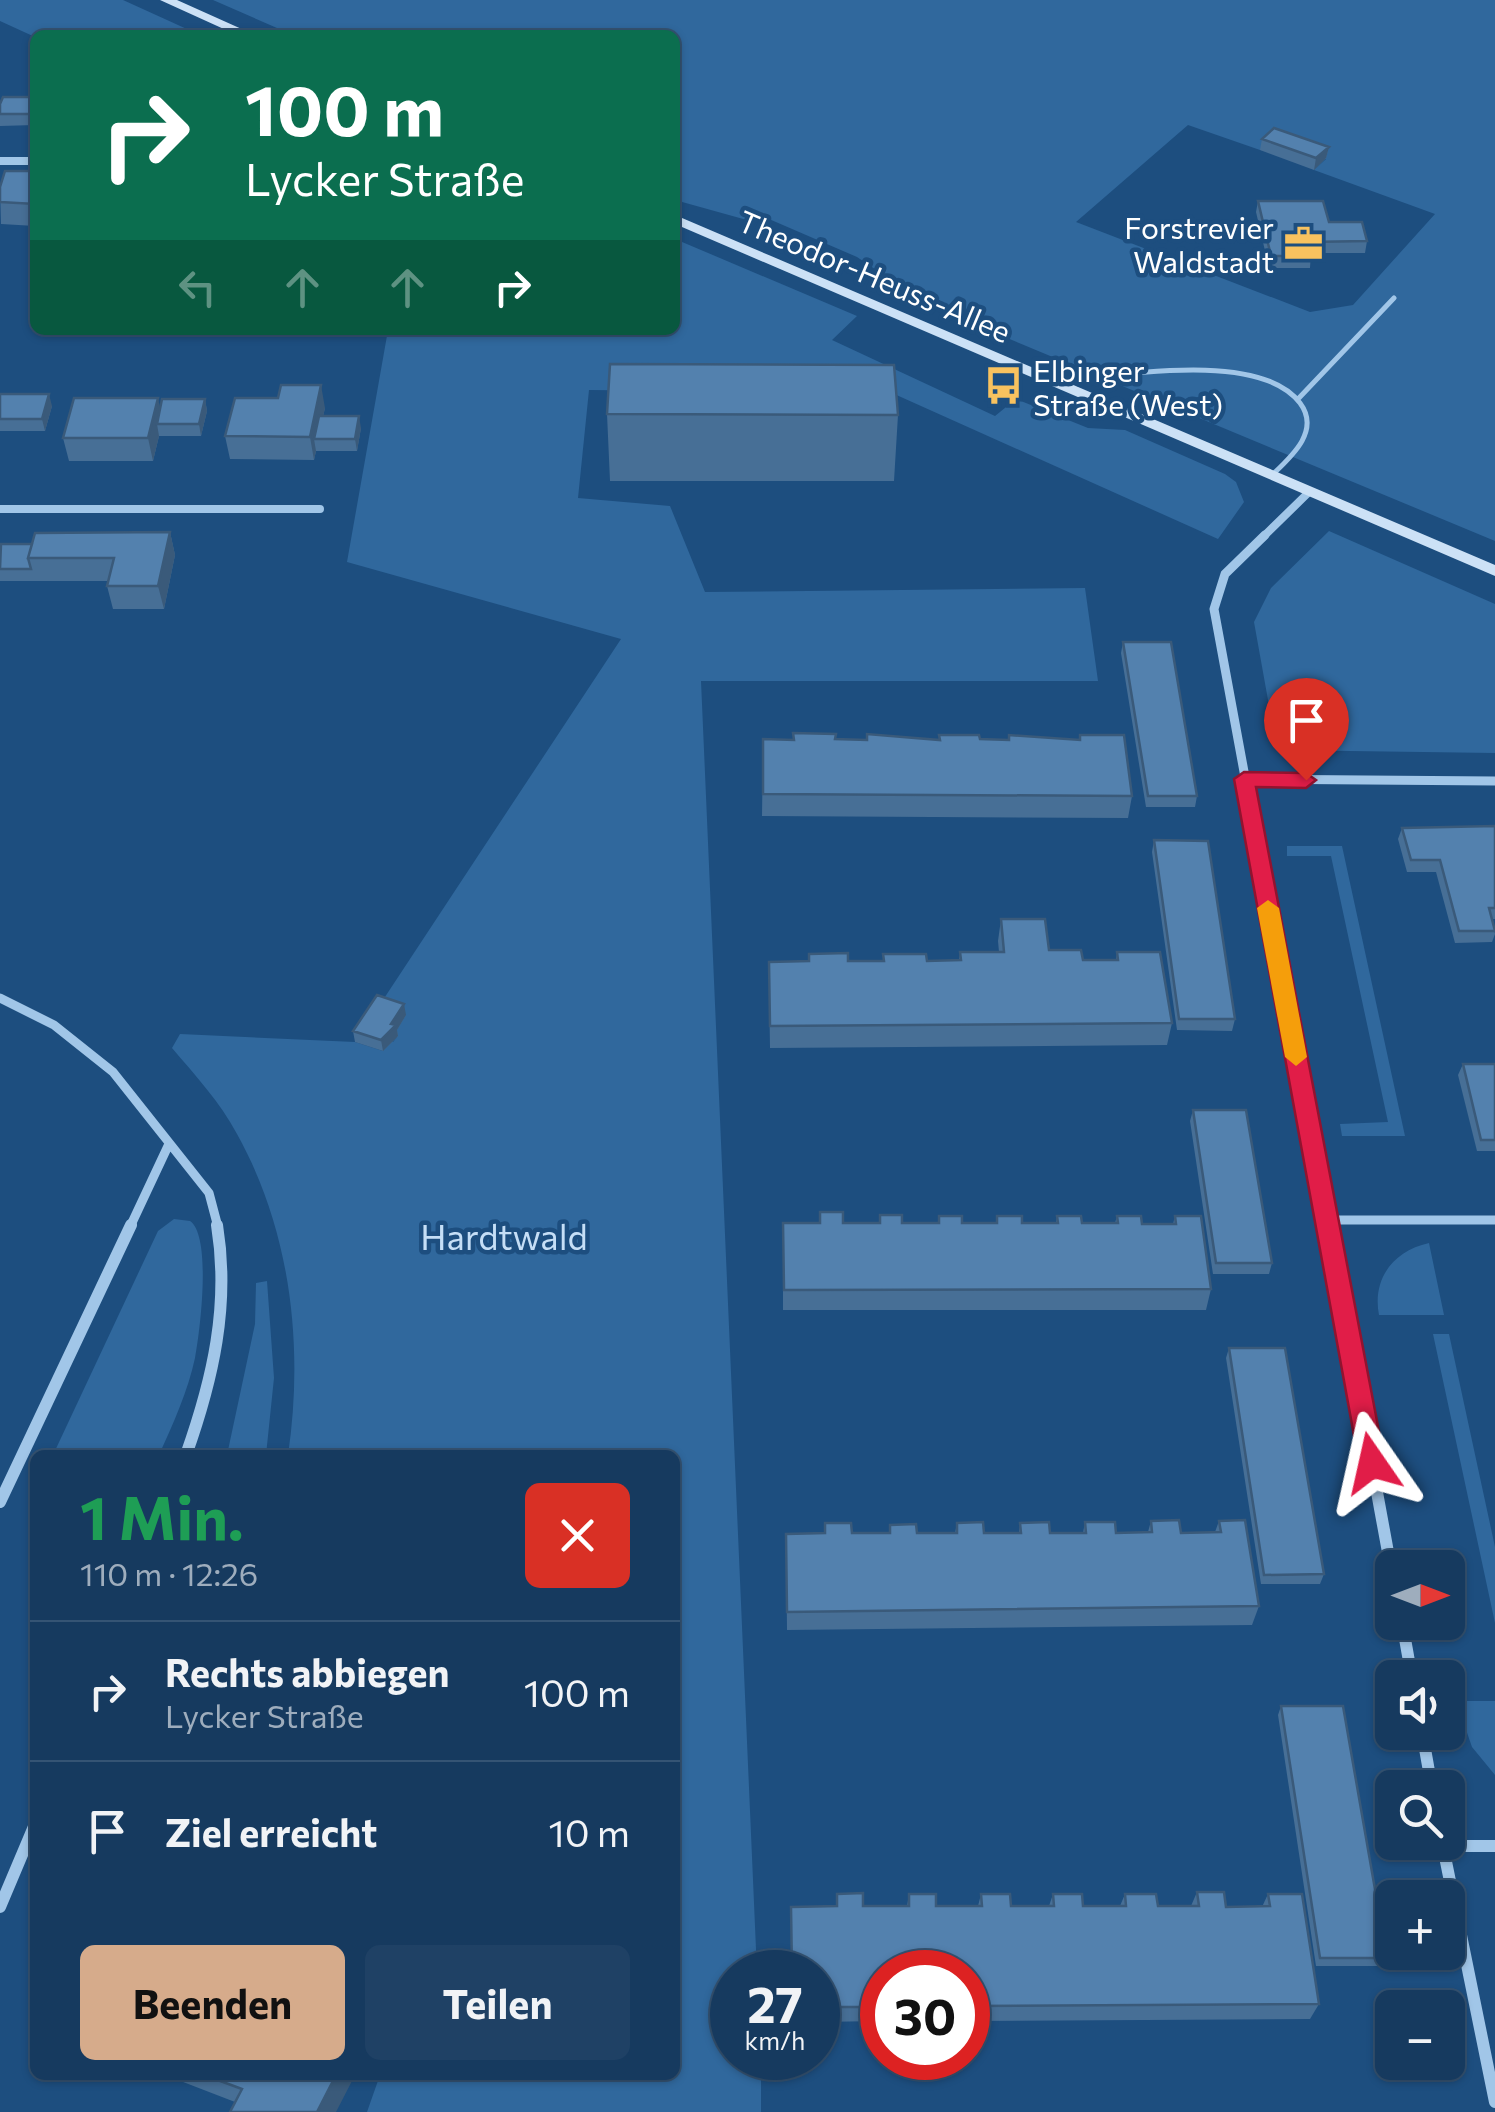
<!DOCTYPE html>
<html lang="de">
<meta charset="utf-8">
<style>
body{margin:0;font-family:Commissioner,sans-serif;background:#1f4165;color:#f1f3f6;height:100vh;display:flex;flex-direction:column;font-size:38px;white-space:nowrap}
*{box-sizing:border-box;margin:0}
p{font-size:32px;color:#9eadbd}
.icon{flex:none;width:55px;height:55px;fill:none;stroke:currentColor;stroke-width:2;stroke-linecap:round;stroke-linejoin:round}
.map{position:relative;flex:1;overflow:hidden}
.panel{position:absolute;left:30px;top:1450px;width:650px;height:630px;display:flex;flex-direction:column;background:#163a5f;border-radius:15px;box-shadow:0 2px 8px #0004,0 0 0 2px #355474}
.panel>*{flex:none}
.top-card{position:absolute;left:30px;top:30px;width:650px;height:305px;border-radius:15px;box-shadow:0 2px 8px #0004,0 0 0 2px #355474;background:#0b6e4f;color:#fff;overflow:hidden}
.needle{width:65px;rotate:90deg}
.fabs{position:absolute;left:1375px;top:1550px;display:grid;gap:20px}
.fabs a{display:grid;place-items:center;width:90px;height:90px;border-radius:15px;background:#163a5f;box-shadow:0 2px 8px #0004,0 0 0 2px #355474;font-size:50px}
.speed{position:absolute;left:710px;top:1950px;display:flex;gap:20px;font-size:50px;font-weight:700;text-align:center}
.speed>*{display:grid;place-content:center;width:130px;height:130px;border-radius:50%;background:#163a5f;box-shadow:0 2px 8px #0004,0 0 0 2px #355474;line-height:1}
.speed small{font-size:25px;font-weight:400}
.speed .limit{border:15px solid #d22;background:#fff;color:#111}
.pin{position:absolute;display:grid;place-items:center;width:85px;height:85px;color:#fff;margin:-102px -42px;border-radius:50% 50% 50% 0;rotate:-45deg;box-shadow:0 0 10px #0007}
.pin .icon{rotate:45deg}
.me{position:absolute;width:110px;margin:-55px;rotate:349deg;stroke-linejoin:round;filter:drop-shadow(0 0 8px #0008)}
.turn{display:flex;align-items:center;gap:35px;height:210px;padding:0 50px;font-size:45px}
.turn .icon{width:130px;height:130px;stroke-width:2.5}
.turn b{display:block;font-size:70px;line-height:85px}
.lanes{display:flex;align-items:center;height:95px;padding:0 50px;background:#0003;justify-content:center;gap:50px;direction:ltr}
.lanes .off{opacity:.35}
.round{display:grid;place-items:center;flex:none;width:105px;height:105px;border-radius:15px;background:#1f4165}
.summary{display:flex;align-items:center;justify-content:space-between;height:170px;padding:0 50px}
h1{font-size:60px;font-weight:700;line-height:75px;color:#1e9e55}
.primary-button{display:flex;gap:20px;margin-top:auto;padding:20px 50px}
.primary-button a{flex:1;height:115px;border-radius:15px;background:#d6ab8b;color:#111;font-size:40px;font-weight:700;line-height:115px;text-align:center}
.primary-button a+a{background:#1f4165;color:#f1f3f6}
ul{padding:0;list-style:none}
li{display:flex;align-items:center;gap:30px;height:140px;padding:0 50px;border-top:2px solid #355474}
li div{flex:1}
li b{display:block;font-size:38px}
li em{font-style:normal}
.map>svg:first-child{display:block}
.green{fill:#30689d;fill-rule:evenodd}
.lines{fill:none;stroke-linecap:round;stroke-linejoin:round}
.service{stroke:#a1c6e8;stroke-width:5}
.minor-far2{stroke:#a1c6e8;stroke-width:8}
.minor-far1{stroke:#a1c6e8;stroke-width:9}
.minor{stroke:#a1c6e8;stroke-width:12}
.secondary{fill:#cce1f6;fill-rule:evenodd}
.wall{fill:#476f96}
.shaded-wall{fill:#3a5a7a}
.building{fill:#5381ae;stroke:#3a5a7a;stroke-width:2.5}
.route{fill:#e11d48;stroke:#92132f;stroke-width:2.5}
.slow{fill:#f59e0b}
.labels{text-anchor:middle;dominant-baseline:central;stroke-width:9;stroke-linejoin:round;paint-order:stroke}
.far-poi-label{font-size:30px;fill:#fff;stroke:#1d4e7f;text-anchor:end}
.far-street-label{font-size:30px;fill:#fff;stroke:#1d4e7f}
.park-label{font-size:35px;fill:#c5def6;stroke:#1d4e7f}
</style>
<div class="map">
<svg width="1495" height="2112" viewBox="0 0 1495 2112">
<rect width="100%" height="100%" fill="#1d4e7f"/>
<path class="green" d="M0,0H123L200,35L35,37L0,21Z
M213,0H1495V541L930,306L857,257L762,216L754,222L675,200V35H293ZM1188,125L1260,150L1326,159L1314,170L1435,214L1353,305L1310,312L1076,222Z
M675,239L857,316L832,340L995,416L1016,399L1088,428L1125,430L1225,474L1236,482L1244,502L1218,539L892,393L589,390L578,498L670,506L705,592L1085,588L1098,681H701L757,1972H732V2058H761V2112H367L380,2075H675V1455H288C304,1347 291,1231 237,1134C220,1102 195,1075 172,1048L180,1034L355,1042L383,1051L389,1041L393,1042L397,1037L379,1006L621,639L347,562L388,330H675Z
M1329,531L1495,604V753L1277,750L1254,622L1271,588Z
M1287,846H1342L1405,1136H1342L1340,1124L1388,1122L1331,856H1287Z
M174,1219L190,1221C212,1236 200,1332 195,1358C188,1391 173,1424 159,1455H53L158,1231Z
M1429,1243L1444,1315H1379C1372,1279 1393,1251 1429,1243Z
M267,1281L274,1378L266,1455H227L255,1324L256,1283Z
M1433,1334H1449L1495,1547V1623Z
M1456,1701H1495V1775L1472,1747Z"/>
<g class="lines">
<path class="service" d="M1059,382C1118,376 1259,349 1300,403C1321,431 1291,457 1272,475
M1298,399L1394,298"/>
<path class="minor-far2" d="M0,161H35
M0,509H320
M1262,538L1309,492"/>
<path class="minor-far1" d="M1265,535L1225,574L1214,609L1328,1227
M1244,779L1495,781
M0,998L54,1025L113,1072L209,1193L218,1227
M1326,1220H1495
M130,1227L168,1146"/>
<path class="minor" d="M1328,1225L1392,1574
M186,1455C213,1379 230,1305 217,1225
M0,1502L131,1225
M1402,1622L1412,1678
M1422,1732L1432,1788
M1442,1842L1495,2102
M1442,1846H1495
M0,1907L35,1824"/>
<path class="secondary" d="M160,0H177L255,35H237Z
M675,215L1495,565V576L675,224Z"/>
</g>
<path class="wall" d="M35,97V125L0,126V104Z
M1262,139L1329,147L1326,158L1314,170L1260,150Z
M35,171V226L1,224L0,187Z
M1258,201L1329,222L1367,241L1365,253H1311L1310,268H1269L1256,212Z
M0,394L52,406L45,431H0Z
M205,399L207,411L201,436H159L153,461H69L63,438L160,408Z
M325,408L323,416L361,428L357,451H316L314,460L230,459L225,436Z
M607,414L898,415L894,481H610Z
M170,532L175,555L164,609H113L107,586L108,581H0V548Z
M1123,642L1197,796L1195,807H1146L1121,653Z
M1009,735L1079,740L1080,735L1132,796L1128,818L762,816L763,739L1008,740Z
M1495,826V919H1492L1495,934L1492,942L1455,943L1436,872H1407L1398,839L1402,828Z
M1154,840L1235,1019L1232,1031L1177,1030L1152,852Z
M1001,919L1049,950L1083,960H1116L1117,952L1172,1023L1167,1045L770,1048L769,984L848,961L959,960L960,952H999L998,941Z
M406,1015L397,1030L398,1036L383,1051L355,1042L353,1031Z
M1463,1064H1495V1151H1477L1458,1075Z
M1193,1110L1272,1263L1269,1274H1213L1190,1121Z
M880,1215L902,1223H938L939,1216L962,1223H996L997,1216L1022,1223H1056L1057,1216L1082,1223H1115L1117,1216L1142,1224H1173L1175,1216L1211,1289L1206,1310H783V1244L843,1223H879Z
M1229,1348L1324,1574L1320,1584H1261L1226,1358Z
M1151,1521L1181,1533L1215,1532L1219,1521L1259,1606L1252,1625L787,1630L786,1534L889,1533L890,1525L917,1533H955L957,1523L984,1533H1019L1020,1523L1050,1533H1083L1085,1522L1116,1533L1148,1532Z
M1281,1706L1387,1958L1382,1966H1316L1278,1715Z
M1197,1892L1226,1907H1262L1268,1894L1319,2004L1310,2019L968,2021V1972H882V2021L818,2022V1972H791V1907L836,1906L837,1894L863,1906H907L909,1894L936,1906H978L981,1894L1011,1906H1049L1053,1894L1083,1906H1120L1125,1894L1158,1906H1191Z
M165,2075H351L353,2079L235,2102Z"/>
<path class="shaded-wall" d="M1329,147L1326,158L1314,170L1316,158Z
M321,385L325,408L318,439H314L316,451L314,460L310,437Z
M49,394L52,406L45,431L42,419Z
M158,398L163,420L157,424L159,436L153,461L148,438Z
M205,399L207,411L201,436L199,424Z
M359,416L361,428L357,451L355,439Z
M170,532L175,555L164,609L158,586Z
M404,1004L406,1015L397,1030L398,1036L383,1051L381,1040Z
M336,2075H351L353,2079L336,2112H317Z"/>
<path class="building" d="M3,97H35V114H0V104Z
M1274,128L1329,147L1316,158L1262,139Z
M5,171H35V204L0,202V187Z
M1258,201H1323L1329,222H1362L1367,241L1308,242L1312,256H1271Z
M610,364L894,365L898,415L607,414Z
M281,385H321L310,437L225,436L235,398H278Z
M0,394H49L42,419H0Z
M74,398H158L148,438H63Z
M162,399H205L199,424H157Z
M319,416H359L355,439H314Z
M170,532L158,586H107L114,558H28L35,533Z
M1,544H32L28,558L31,569H0Z
M1123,642H1171L1197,796H1148Z
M793,733L836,734L835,739L867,740V734L940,740L939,735H979L980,739L1009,740V735L1080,740V735H1124L1132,796L763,794V739L794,740Z
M1495,826V908H1489L1495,931H1459L1440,860H1411L1402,828Z
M1154,840L1208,841L1235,1019H1179Z
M1001,919H1045L1049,950H1081L1083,960H1118L1117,952H1160L1172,1023L770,1026L769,962L809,961V954L848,953V961H884L883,954H926L927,961L961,960L960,952H1004Z
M377,995L404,1004L391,1024L396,1025L381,1040L353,1031Z
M1463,1064H1495V1140H1481Z
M1193,1110H1246L1272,1263H1216Z
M820,1212H843V1223H880V1215H902V1223H939V1216H962V1223H997V1216H1022V1223H1058L1057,1216H1081L1082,1223H1118L1117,1216H1141L1142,1224H1176L1175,1216H1201L1211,1289L784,1290L783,1223H820Z
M1229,1348H1285L1324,1574L1264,1575Z
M1179,1520L1181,1533L1221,1532L1219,1521L1245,1520L1259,1606L787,1612L786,1534L825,1533V1523H851L852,1533H890V1525L916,1524L917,1533H957V1523L983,1522L984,1533H1021L1020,1523L1049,1522L1050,1533H1086L1085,1522H1115L1116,1533L1152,1532L1151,1521Z
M1281,1706H1343L1387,1958H1320Z
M1197,1892H1224L1226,1907L1270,1906L1268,1894H1302L1319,2004L968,2006V1972H882V2007H818V1972H792L791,1907L837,1906V1894L863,1893V1906H909V1894H936V1906H982L981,1894H1010L1011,1906H1054L1053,1894H1082L1083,1906H1126L1125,1894H1156L1158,1906H1199Z
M204,2075H336L317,2112H230L242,2089Z"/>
<path class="route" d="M1244,772L1306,773L1316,780L1306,788L1256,787L1385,1463L1381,1471L1372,1475L1363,1471L1359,1463L1234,779Z"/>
<path class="slow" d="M1268,900L1279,908L1307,1057L1296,1066L1285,1057L1257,908Z"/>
<defs>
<symbol id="office-bare" viewBox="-9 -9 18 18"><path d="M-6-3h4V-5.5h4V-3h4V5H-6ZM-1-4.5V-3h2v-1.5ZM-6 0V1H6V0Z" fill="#f8c25f" stroke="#1d4e7f" stroke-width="2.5" paint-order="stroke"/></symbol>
<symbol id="bus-bare" viewBox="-9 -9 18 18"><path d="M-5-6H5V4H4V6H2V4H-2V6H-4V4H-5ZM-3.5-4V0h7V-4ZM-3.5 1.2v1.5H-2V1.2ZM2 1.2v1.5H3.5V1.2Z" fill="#f8c25f" stroke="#1d4e7f" stroke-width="2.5" paint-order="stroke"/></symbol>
</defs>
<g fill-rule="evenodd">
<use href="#office-bare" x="1276" y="216" width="55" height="55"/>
<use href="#bus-bare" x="976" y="358" width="55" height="55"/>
</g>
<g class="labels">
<g class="far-poi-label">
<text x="1274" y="226">Forstrevier<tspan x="1274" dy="34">Waldstadt</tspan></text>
<text x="1033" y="369" text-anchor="start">Elbinger<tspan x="1033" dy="34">Straße (West)</tspan></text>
</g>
<g class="far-street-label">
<text transform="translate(875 275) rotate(23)">Theodor-Heuss-Allee</text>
</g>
<g class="park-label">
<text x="504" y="1235">Hardtwald</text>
</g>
</g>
</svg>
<div class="fabs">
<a><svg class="needle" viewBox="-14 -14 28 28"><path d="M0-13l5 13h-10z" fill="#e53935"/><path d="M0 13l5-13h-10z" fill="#9eadbd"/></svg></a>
<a><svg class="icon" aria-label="sound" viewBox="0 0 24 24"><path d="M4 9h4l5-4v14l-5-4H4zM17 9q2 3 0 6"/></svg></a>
<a><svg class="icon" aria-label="search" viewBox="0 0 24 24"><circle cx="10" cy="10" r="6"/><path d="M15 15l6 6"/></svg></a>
<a>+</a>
<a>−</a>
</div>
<div class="speed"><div>27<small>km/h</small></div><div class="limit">30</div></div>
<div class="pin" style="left:1306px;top:780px;background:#d93025"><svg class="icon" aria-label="arrive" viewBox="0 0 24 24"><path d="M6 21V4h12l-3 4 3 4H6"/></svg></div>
<svg class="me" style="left:1372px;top:1463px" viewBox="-20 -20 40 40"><path d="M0-17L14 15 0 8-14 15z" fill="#e11d48" stroke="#fff" stroke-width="4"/></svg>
<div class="top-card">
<div class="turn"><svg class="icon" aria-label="right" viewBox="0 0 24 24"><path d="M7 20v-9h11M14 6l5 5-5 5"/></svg><div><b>100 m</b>Lycker Straße</div></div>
<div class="lanes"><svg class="icon off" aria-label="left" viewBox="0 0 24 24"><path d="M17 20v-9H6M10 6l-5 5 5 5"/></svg><svg class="icon off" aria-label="ahead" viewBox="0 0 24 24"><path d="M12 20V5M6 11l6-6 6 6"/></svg><svg class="icon off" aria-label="ahead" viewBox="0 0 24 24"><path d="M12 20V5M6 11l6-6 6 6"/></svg><svg class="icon" aria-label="right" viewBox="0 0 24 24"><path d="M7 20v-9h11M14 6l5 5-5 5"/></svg></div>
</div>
<section class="panel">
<div class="summary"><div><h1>1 Min.</h1><p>110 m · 12:26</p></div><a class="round" style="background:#d93025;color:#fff"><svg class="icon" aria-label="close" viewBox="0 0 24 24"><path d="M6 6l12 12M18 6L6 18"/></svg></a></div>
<ul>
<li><svg class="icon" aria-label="right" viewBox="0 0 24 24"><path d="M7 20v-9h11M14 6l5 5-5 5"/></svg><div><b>Rechts abbiegen</b><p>Lycker Straße</p></div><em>100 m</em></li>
<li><svg class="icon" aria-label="arrive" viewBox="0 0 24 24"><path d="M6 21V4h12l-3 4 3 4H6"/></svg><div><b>Ziel erreicht</b></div><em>10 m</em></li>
</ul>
<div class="primary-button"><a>Beenden</a><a>Teilen</a></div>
</section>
</div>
